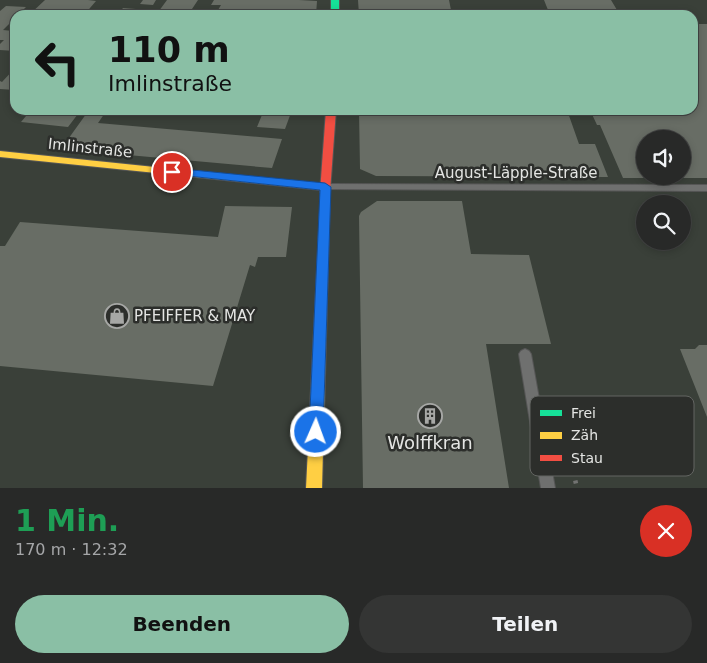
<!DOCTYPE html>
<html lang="de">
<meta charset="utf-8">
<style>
body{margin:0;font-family:"DejaVu Sans",sans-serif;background:#343534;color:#f1f3f6;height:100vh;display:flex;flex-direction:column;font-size:19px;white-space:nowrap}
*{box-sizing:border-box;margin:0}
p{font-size:16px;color:#a5a6a8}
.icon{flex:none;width:28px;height:28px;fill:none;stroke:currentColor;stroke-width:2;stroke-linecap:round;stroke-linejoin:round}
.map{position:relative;height:488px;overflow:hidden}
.side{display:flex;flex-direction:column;background:#282928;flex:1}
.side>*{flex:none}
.guide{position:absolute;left:10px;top:10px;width:688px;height:105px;border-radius:15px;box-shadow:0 2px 8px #0003,0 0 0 1px #444545;background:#8abfa5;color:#111;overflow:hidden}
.fabs{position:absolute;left:636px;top:130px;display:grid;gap:10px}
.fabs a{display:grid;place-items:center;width:55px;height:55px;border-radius:50%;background:#282928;box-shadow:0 2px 8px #0003,0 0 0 1px #444545;font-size:25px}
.pin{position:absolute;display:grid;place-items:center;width:42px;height:42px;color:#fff;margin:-21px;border:2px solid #fff;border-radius:50%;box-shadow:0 1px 5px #0007}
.me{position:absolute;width:55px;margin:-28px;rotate:2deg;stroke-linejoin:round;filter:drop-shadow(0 0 4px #0008)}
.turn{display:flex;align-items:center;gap:18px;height:105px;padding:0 15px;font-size:22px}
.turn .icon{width:65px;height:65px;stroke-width:2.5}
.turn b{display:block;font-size:35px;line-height:42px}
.round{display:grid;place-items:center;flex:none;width:52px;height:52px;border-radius:26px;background:#343534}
.summary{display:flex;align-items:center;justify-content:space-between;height:85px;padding:0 15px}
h1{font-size:30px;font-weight:600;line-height:38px;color:#1e9e55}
.action{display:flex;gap:10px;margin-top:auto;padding:10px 15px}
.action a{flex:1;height:58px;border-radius:30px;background:#8abfa5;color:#111;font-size:20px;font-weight:600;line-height:58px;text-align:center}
.action a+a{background:#343534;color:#f1f3f6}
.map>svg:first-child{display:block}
.built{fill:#3a4039;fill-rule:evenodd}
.building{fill:#686d65}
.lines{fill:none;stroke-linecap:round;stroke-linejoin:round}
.lane-casing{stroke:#565656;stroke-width:2}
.fast-casing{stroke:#565656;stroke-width:2}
.slow-casing{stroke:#565656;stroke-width:2}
.jam-casing{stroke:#565656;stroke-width:2}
.lane{fill:#6f706f;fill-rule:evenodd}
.fast{fill:#16e098;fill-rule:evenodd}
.slow{fill:#ffcf43;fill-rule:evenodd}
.jam{fill:#f24e42;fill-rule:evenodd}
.rail{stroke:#727372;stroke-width:4.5;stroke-dasharray:3 6;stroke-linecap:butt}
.route{fill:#1a73e8;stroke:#114b97}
.labels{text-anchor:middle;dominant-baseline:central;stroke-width:5;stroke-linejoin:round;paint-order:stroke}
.street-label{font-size:15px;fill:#e4e5e3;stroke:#2c2e2b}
.poi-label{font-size:15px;fill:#e4e5e3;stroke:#2c2e2b;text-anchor:start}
.near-poi-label{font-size:18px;fill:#e4e5e3;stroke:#2c2e2b}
.key{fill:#2c2e2b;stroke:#636562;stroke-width:1}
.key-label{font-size:14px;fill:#e4e5e3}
</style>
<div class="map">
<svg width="707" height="488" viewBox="0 0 707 488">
<rect width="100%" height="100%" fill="#363736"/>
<path class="built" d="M0,0H707V488H0ZM15,15H692V110H15ZM645,139H682V176H645ZM645,204H682V241H645Z"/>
<path class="building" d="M45,0H88L96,1L84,15H29Z
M143,0H156L153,5L140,4Z
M167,0H198L188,15H156Z
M214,0H299L317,1L316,15H215L221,5H211Z
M358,0H449L452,15H359Z
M544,0H611L620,15H550Z
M6,6L26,7L18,15H15V18L3,30L13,31L15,29V51L0,50V44L4,40H0V11Z
M123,8L149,10L145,15H117Z
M692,24H707V178H682V139H645V178H623L600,125H597L590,110H692Z
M15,68V90L0,89V81L2,82Z
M31,110H81L68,127L21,122Z
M89,110H107L98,123L282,139L272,168L61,149Z
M264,110H292L285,129L257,127Z
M359,110H567L579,144H595L608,177L376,176L360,169Z
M377,201H462L471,254L529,255L551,344H486L509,488H363L359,216L361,212Z
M225,206L292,207L286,257H258L255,267L250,265L213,386L0,366V246H5L20,222L218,237Z
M699,345H707V417L680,349H695Z"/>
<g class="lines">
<defs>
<path id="lane" d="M326,184L707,185V191L323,189L321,187L323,185Z
M525,349L529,351L531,354L555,488H541L519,354L521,351Z"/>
<path id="fast" d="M331,0H339V15H331Z"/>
<path id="slow" d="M0,151L329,185L330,192L322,488H306L321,190L0,157Z"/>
<path id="jam" d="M326,110H336L330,192L325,196L320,192Z"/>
</defs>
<use href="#lane" class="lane-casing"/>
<use href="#fast" class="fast-casing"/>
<use href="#slow" class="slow-casing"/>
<use href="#jam" class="jam-casing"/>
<use href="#lane" class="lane"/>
<use href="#fast" class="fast"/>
<use href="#slow" class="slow"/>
<use href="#jam" class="jam"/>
<path class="rail" d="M563,428L577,488"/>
</g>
<path class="route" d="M172,168L325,183L331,187L323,432L321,437L316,439L311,437L309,432L320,190L169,174L167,172Z"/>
<defs>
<symbol id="shop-ring" viewBox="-11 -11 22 22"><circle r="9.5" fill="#2c2e2b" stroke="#a7a8a6" stroke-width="1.5"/><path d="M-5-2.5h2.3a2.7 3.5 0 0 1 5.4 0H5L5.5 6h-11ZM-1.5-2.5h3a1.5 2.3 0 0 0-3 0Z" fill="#a7a8a6"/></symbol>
<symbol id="building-ring" viewBox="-11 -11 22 22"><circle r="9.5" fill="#2c2e2b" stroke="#a7a8a6" stroke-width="1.5"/><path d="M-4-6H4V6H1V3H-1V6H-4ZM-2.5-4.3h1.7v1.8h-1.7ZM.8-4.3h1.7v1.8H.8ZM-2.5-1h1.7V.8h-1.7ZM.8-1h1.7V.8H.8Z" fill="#a7a8a6"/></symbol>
</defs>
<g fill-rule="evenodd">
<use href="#shop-ring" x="103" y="302" width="28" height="28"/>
<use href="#building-ring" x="416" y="402" width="28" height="28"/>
</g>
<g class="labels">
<g class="street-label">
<text transform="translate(90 148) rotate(6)">Imlinstraße</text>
<text x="516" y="173">August-Läpple-Straße</text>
</g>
<g class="poi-label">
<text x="134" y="316">PFEIFFER &amp; MAY</text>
</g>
<g class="near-poi-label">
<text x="430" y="442">Wolffkran</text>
</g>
</g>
<rect x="530" y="396" width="164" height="80" rx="8" class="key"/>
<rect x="540" y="410" width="22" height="6" fill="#16e098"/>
<rect x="540" y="432" width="22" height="7" fill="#ffcf43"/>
<rect x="540" y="455" width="22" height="6" fill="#f24e42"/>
<g class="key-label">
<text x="571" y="418">Frei</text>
<text x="571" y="440">Zäh</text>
<text x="571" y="463">Stau</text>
</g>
</svg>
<div class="fabs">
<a><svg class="icon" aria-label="sound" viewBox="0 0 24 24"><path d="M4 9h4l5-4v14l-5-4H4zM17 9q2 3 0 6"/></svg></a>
<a><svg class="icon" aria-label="search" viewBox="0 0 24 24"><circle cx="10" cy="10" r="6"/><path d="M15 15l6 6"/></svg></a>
</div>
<div class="pin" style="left:172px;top:172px;background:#d93025"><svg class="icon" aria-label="arrive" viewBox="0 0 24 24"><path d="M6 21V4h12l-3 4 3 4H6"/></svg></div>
<svg class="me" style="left:316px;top:432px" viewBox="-20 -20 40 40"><circle r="17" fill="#1a73e8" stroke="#fff" stroke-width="3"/><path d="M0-11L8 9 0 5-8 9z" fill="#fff"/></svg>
<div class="guide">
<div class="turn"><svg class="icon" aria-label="left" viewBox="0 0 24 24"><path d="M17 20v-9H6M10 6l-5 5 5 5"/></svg><div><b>110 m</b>Imlinstraße</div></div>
</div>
</div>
<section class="side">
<div class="summary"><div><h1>1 Min.</h1><p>170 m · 12:32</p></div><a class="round" style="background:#d93025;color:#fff"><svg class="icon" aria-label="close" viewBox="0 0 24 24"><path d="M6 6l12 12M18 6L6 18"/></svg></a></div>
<div class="action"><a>Beenden</a><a>Teilen</a></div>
</section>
